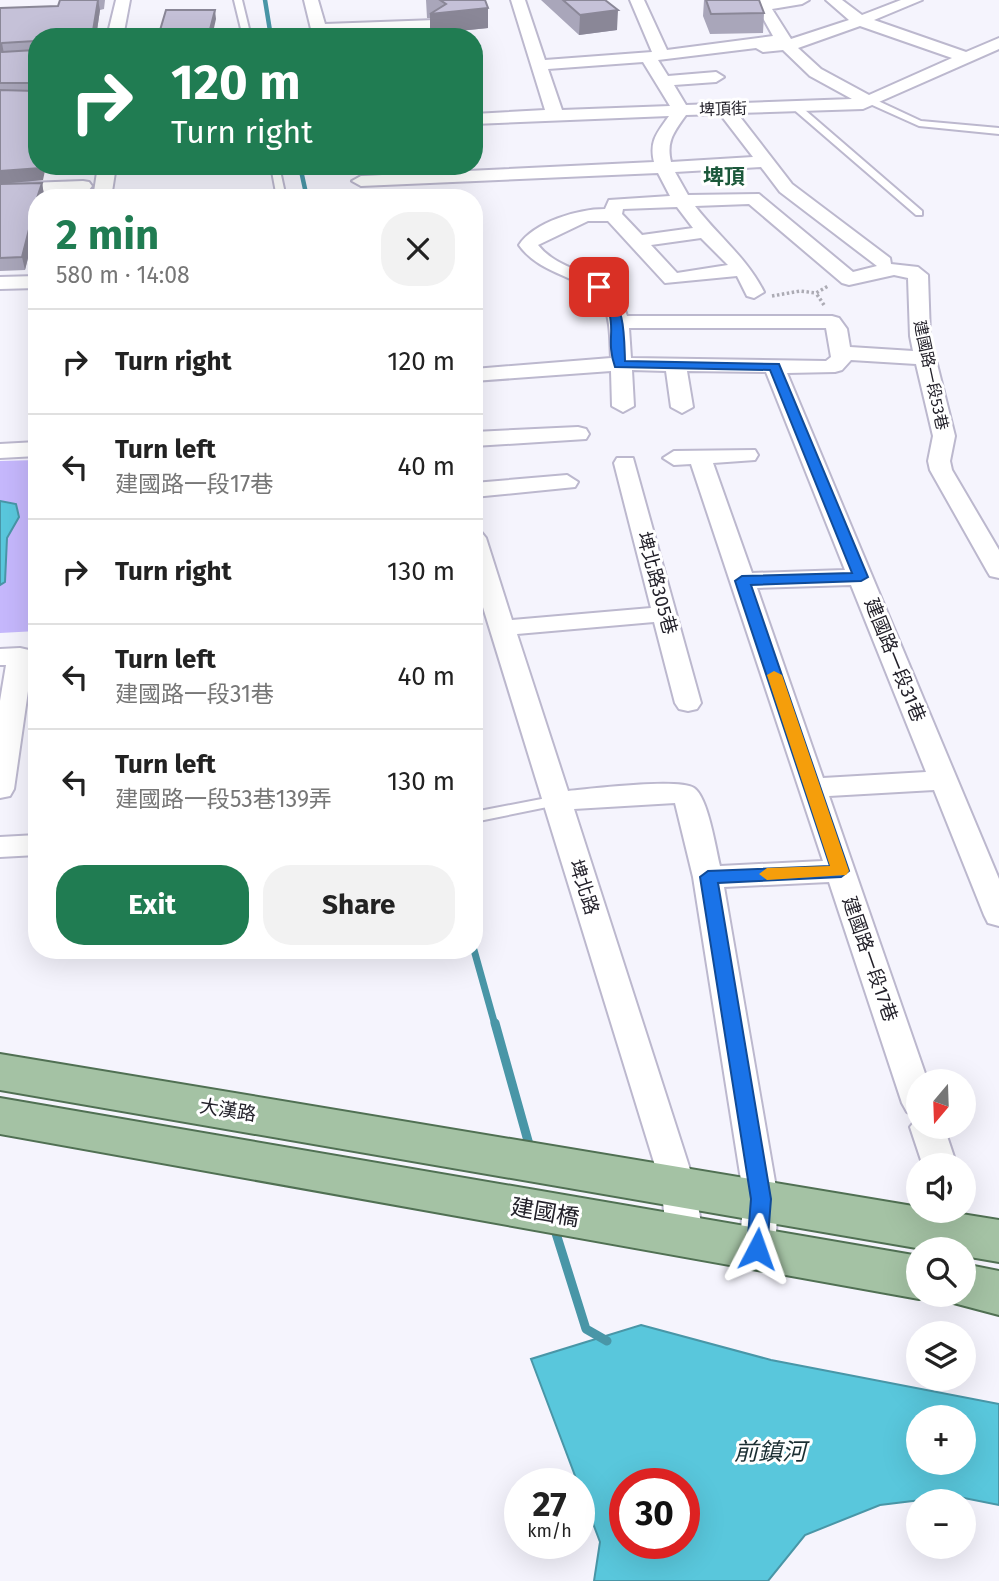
<!DOCTYPE html>
<meta charset="utf-8">
<style>
body{margin:0;font-family:"Fira Sans","Noto Sans TC",sans-serif;background:#f2f2f2;color:#222;height:100vh;display:flex;flex-direction:column;font-size:26px;white-space:nowrap}
*{box-sizing:border-box;margin:0}
p{font-size:23px;color:#767676}
.icon{flex:none;width:38px;height:38px;fill:none;stroke:currentColor;stroke-width:2;stroke-linecap:round;stroke-linejoin:round}
.map{position:relative;flex:1;overflow:hidden}
.details{position:absolute;left:28px;top:189px;width:455px;height:770px;display:flex;flex-direction:column;background:#fff;border-radius:28px;box-shadow:0 7px 28px #0002}
.details>*{flex:none}
.banner{position:absolute;left:28px;top:28px;width:455px;height:147px;border-radius:28px;box-shadow:0 7px 28px #0002;background:#207c52;color:#fff;overflow:hidden}
.needle{width:46px;rotate:199deg}
.controls{position:absolute;left:906px;top:1069px;display:grid;gap:14px}
.controls a{display:grid;place-items:center;width:70px;height:70px;border-radius:50%;background:#fff;box-shadow:0 7px 28px #0002;font-size:35px}
.speed{position:absolute;left:504px;top:1468px;display:flex;gap:14px;font-size:35px;font-weight:700;text-align:center}
.speed>*{display:grid;place-content:center;width:91px;height:91px;border-radius:50%;background:#fff;box-shadow:0 7px 28px #0002;line-height:1}
.speed small{font-size:18px;font-weight:400}
.speed .limit{border:10px solid #d22;background:#fff;color:#111}
.pin{position:absolute;display:grid;place-items:center;width:60px;height:60px;color:#fff;margin:-30px;border-radius:14px;box-shadow:0 4px 10px #0006}
.me{position:absolute;width:77px;margin:-38px;rotate:4deg;stroke-linejoin:round;filter:drop-shadow(0 0 5px #0008)}
.turn{display:flex;align-items:center;gap:24px;height:147px;padding:0 28px;font-size:32px}
.turn .icon{width:91px;height:91px;stroke-width:2.5}
.turn b{display:block;font-size:49px;line-height:60px}
.round{display:grid;place-items:center;flex:none;width:74px;height:74px;border-radius:28px;background:#f2f2f2}
.head{display:flex;align-items:center;justify-content:space-between;height:119px;padding:0 28px}
h1{font-size:42px;font-weight:700;line-height:52px;color:#207c52}
.action{display:flex;gap:14px;margin-top:auto;padding:14px 28px}
.action a{flex:1;height:80px;border-radius:28px;background:#207c52;color:#fff;font-size:28px;font-weight:700;line-height:80px;text-align:center}
.action a+a{background:#f2f2f2;color:#222}
ul{padding:0;list-style:none}
li{display:flex;align-items:center;gap:21px;height:105px;padding:0 28px;border-top:2px solid #e0e0e0}
li div{flex:1}
li b{display:block;font-size:26px}
li em{font-style:normal}
.map>svg:first-child{display:block}
.green{fill:#c5b7fc}
.water{fill:#59c7dc;stroke:#4996a7;stroke-width:2;fill-rule:evenodd}
.lines{fill:none;stroke-linecap:round;stroke-linejoin:round}
.stream-far2{stroke:#4996a7;stroke-width:4.5}
.stream-far1{stroke:#4996a7;stroke-width:7}
.stream{stroke:#4996a7;stroke-width:9}
.lane-casing{stroke:#bcb8ce;stroke-width:4}
.street-casing{stroke:#bcb8ce;stroke-width:4}
.primary-casing{stroke:#507053;stroke-width:4}
.path{stroke:#acabb4;stroke-width:3.5;stroke-dasharray:2.5 2.5;stroke-linecap:butt}
.lane{fill:#fff;fill-rule:evenodd}
.street{fill:#fff;fill-rule:evenodd}
.primary{fill:#a4c2a4;fill-rule:evenodd}
.wall{fill:#a9a6ba}
.shaded-wall{fill:#8a8797}
.building{fill:#c5c1d8;stroke:#8a8797;stroke-width:2}
.route{fill:#1a73e8;stroke:#114b97;stroke-width:2}
.slow{fill:#f59e0b}
.labels{text-anchor:middle;dominant-baseline:central;stroke-width:6;stroke-linejoin:round;paint-order:stroke}
.far-street-label{font-size:16px;fill:#24222b;stroke:#fff}
.street-label{font-size:19px;fill:#24222b;stroke:#fff}
.far-district-label{font-size:21px;font-weight:bold;fill:#1a573a;stroke:#fff}
.near-street-label{font-size:23px;fill:#24222b;stroke:#fff}
.near-water-label{font-size:24px;font-style:italic;fill:#1a2e32;stroke:#fff}
</style>
<div class="map">
<svg width="999" height="1581" viewBox="0 0 999 1581">
<rect width="100%" height="100%" fill="#f5f4fd"/>
<path class="green" d="M37,460V631L0,633V461Z"/>
<path class="water" d="M0,501L16,504L19,517L7,538L5,582L0,585Z
M641,1325L771,1360L999,1404V1505L954,1496L880,1505L805,1535L768,1581H594L600,1542L531,1359ZM919,1418H964V1463H919ZM625,1484H684V1544H625Z"/>
<g class="lines">
<path class="stream-far2" d="M265,0L271,37
M300,166L307,198"/>
<path class="stream-far1" d="M474,950L495,1025"/>
<path class="stream" d="M495,1023L530,1148
M554,1227L586,1329L607,1341"/>
<defs>
<path id="lane" d="M234,0H242L251,37H243Z
M870,100H876L921,121L999,128V134L919,126L870,104Z
M792,104H798L922,211V215H916L792,108Z
M271,166H279L286,198H277Z
M557,796L564,801L562,804L474,822V812Z"/>
<path id="street" d="M116,0H130L123,37H107Z
M304,0H318L325,24L436,20L444,25L436,30L328,33L329,37H313Z
M511,0H525L545,60L652,52L630,0H644L667,50L773,36L753,0H809L802,4L772,9L791,39L849,20L826,0H842L862,15L901,0H922L874,20L966,52L999,38V49L863,109L737,113L792,184L890,258L891,264L918,267L928,275L930,336L955,436L950,461L952,470L999,550V578L990,576L987,571L930,470L928,461L933,436L916,364L851,360L842,370L835,372L787,373L999,879V926L988,923L984,915L934,790L829,796L928,1082H919V1116L907,1112L902,1103L829,882L724,887L778,1199L775,1249L770,1260L757,1264L744,1260L739,1249L744,1199L693,877L675,803L574,809L695,1185L703,1237L698,1248L685,1252L672,1248L667,1237L661,1185L474,578V531L482,533L486,538L512,620L651,608L614,463L617,458H633L701,703L697,709L688,711L679,709L675,703L654,622L517,634L568,791C591,789 678,778 694,788C708,797 716,850 720,866L823,861L691,464L674,465L663,458L674,451L755,450L758,455L755,460L713,463L752,573L845,570L766,372L687,371L693,407L682,413L671,407L666,371L632,370L634,406L623,412L612,406L611,371L474,381V369L611,358C610,341 611,319 603,304C588,276 541,277 519,245C534,222 578,209 605,209L609,200L670,196L658,173L361,186L352,181L361,176L654,162C649,141 657,133 669,116L474,124V114L545,110ZM860,26L952,58L869,95L821,69L798,48ZM756,48L763,52L783,50L810,76L852,99L686,105L674,85L716,82L724,77L716,72L668,76L658,60ZM643,62L670,106L562,110L548,69ZM720,114L753,157L671,162C666,141 674,132 686,115ZM761,167L780,192L877,266L853,272L759,194L688,195L675,172ZM749,204L842,283L849,285L894,275L908,278L910,336L913,351L850,347L847,329L839,318L832,316H627C615,269 563,277 538,245L588,221H608L665,283L737,276L747,296L754,298L764,292C747,258 718,236 695,206ZM677,207L693,228L642,235L622,214L623,209ZM701,238L728,265L677,273L651,245ZM629,328H826L831,357L826,361L631,358ZM851,585L926,772L823,778L757,588Z
M98,166H116L111,198H93Z
M83,181L89,182L92,186L89,190L0,194V184Z
M37,276V288L0,289V277Z
M578,427L586,429L589,434L586,439L474,446V432Z
M37,442V456L0,458V444Z
M567,475L578,482L575,487L474,497V483Z
M20,648L29,650L33,656L14,789L10,796L0,798V701L6,665H0V649Z
M37,835V855L0,857V837Z
M919,1116V1127H944L957,1166H923L910,1127Z"/>
<path id="primary" d="M0,1054L919,1207V1211H943L999,1220V1262L964,1256V1250H928L0,1090Z
M0,1098L919,1256V1295H931L919,1299L0,1134Z
M964,1264L999,1271V1315L946,1301L943,1295H964Z"/>
</defs>
<use href="#lane" class="lane-casing"/>
<use href="#street" class="street-casing"/>
<use href="#primary" class="primary-casing"/>
<path class="path" d="M772,296L800,291L816,293
M824,305L816,293L828,286"/>
<use href="#lane" class="lane"/>
<use href="#street" class="street"/>
<use href="#primary" class="primary"/>
</g>
<path class="wall" d="M60,0H105L104,9L100,10L96,37H37V166L43,180L0,184V8L58,6Z
M426,0H485L488,8V28L430,34V18H427Z
M541,0H605L617,30L579,35Z
M704,0H759L764,13L763,33L710,34L703,16Z
M42,183L44,195L25,270L0,271V184Z"/>
<path class="shaded-wall" d="M98,0L100,10L96,37H92Z
M488,8V28L430,34V14Z
M215,10L216,19L212,37H208Z
M618,10L617,30L579,35L580,15Z
M2,43L4,54L0,58V45Z
M42,166H46L43,180L0,184V171Z
M42,183L44,195L43,198H38Z
M37,201V222L25,270L22,257Z"/>
<path class="building" d="M60,0H98L92,37H37V43L35,41L2,43L0,45V8L58,6Z
M440,0H485L488,8L430,14L446,4Z
M563,0H605L618,10L580,15Z
M706,0H759L764,13L711,14Z
M166,10H215L208,37H158Z
M37,47V83H0V51L2,52L35,50Z
M37,84V166H42L41,168L0,171V90L35,91Z
M42,183L37,198L22,257L0,258V184Z"/>
<path class="route" d="M595,284H603C625,308 624,330 625,361L779,364L868,577L861,581L751,585L849,871L841,877L718,883L771,1199L767,1249L764,1255L757,1258L750,1255L747,1249L751,1199L700,877L708,871L830,866L735,581L742,576L852,573L770,370L615,367C603,332 624,325 594,287Z"/>
<path class="slow" d="M774,671L782,675L849,871L846,875L767,880L759,874L767,868L830,866L767,675Z"/>
<g class="labels">
<g class="far-street-label">
<text transform="translate(723 109) rotate(-2)">埤頂街</text>
<text transform="translate(931 375) rotate(78)">建國路一段53巷</text>
</g>
<g class="street-label">
<text transform="translate(657 583) rotate(75)">埤北路305巷</text>
<text transform="translate(895 660) rotate(68)">建國路一段31巷</text>
<text transform="translate(584 887) rotate(72)">埤北路</text>
<text transform="translate(870 959) rotate(71)">建國路一段17巷</text>
<text transform="translate(228 1110) rotate(9)">大漢路</text>
</g>
<g class="far-district-label">
<text x="724" y="177">埤頂</text>
</g>
<g class="near-street-label">
<text transform="translate(545 1212) rotate(10)">建國橋</text>
</g>
<g class="near-water-label">
<text x="770" y="1452">前鎮河</text>
</g>
</g>
</svg>
<div class="controls">
<a><svg class="needle" viewBox="-14 -14 28 28"><path d="M0-13l5 13h-10z" fill="#e53935"/><path d="M0 13l5-13h-10z" fill="#767676"/></svg></a>
<a><svg class="icon" aria-label="sound" viewBox="0 0 24 24"><path d="M4 9h4l5-4v14l-5-4H4zM17 9q2 3 0 6"/></svg></a>
<a><svg class="icon" aria-label="search" viewBox="0 0 24 24"><circle cx="10" cy="10" r="6"/><path d="M15 15l6 6"/></svg></a>
<a><svg class="icon" aria-label="layers" viewBox="0 0 24 24"><path d="M12 4l9 5-9 5-9-5zM3 14l9 5 9-5"/></svg></a>
<a>+</a>
<a>−</a>
</div>
<div class="speed"><div>27<small>km/h</small></div><div class="limit">30</div></div>
<div class="pin" style="left:599px;top:287px;background:#d93025"><svg class="icon" aria-label="arrive" viewBox="0 0 24 24"><path d="M6 21V4h12l-3 4 3 4H6"/></svg></div>
<svg class="me" style="left:757px;top:1249px" viewBox="-20 -20 40 40"><path d="M0-17L14 15 0 8-14 15z" fill="#1a73e8" stroke="#fff" stroke-width="4"/></svg>
<div class="banner">
<div class="turn"><svg class="icon" aria-label="right" viewBox="0 0 24 24"><path d="M7 20v-9h11M14 6l5 5-5 5"/></svg><div><b>120 m</b>Turn right</div></div>
</div>
<section class="details">
<div class="head"><div><h1>2 min</h1><p>580 m · 14:08</p></div><a class="round"><svg class="icon" aria-label="close" viewBox="0 0 24 24"><path d="M6 6l12 12M18 6L6 18"/></svg></a></div>
<ul>
<li><svg class="icon" aria-label="right" viewBox="0 0 24 24"><path d="M7 20v-9h11M14 6l5 5-5 5"/></svg><div><b>Turn right</b></div><em>120 m</em></li>
<li><svg class="icon" aria-label="left" viewBox="0 0 24 24"><path d="M17 20v-9H6M10 6l-5 5 5 5"/></svg><div><b>Turn left</b><p>建國路一段17巷</p></div><em>40 m</em></li>
<li><svg class="icon" aria-label="right" viewBox="0 0 24 24"><path d="M7 20v-9h11M14 6l5 5-5 5"/></svg><div><b>Turn right</b></div><em>130 m</em></li>
<li><svg class="icon" aria-label="left" viewBox="0 0 24 24"><path d="M17 20v-9H6M10 6l-5 5 5 5"/></svg><div><b>Turn left</b><p>建國路一段31巷</p></div><em>40 m</em></li>
<li><svg class="icon" aria-label="left" viewBox="0 0 24 24"><path d="M17 20v-9H6M10 6l-5 5 5 5"/></svg><div><b>Turn left</b><p>建國路一段53巷139弄</p></div><em>130 m</em></li>
</ul>
<div class="action"><a>Exit</a><a>Share</a></div>
</section>
</div>
